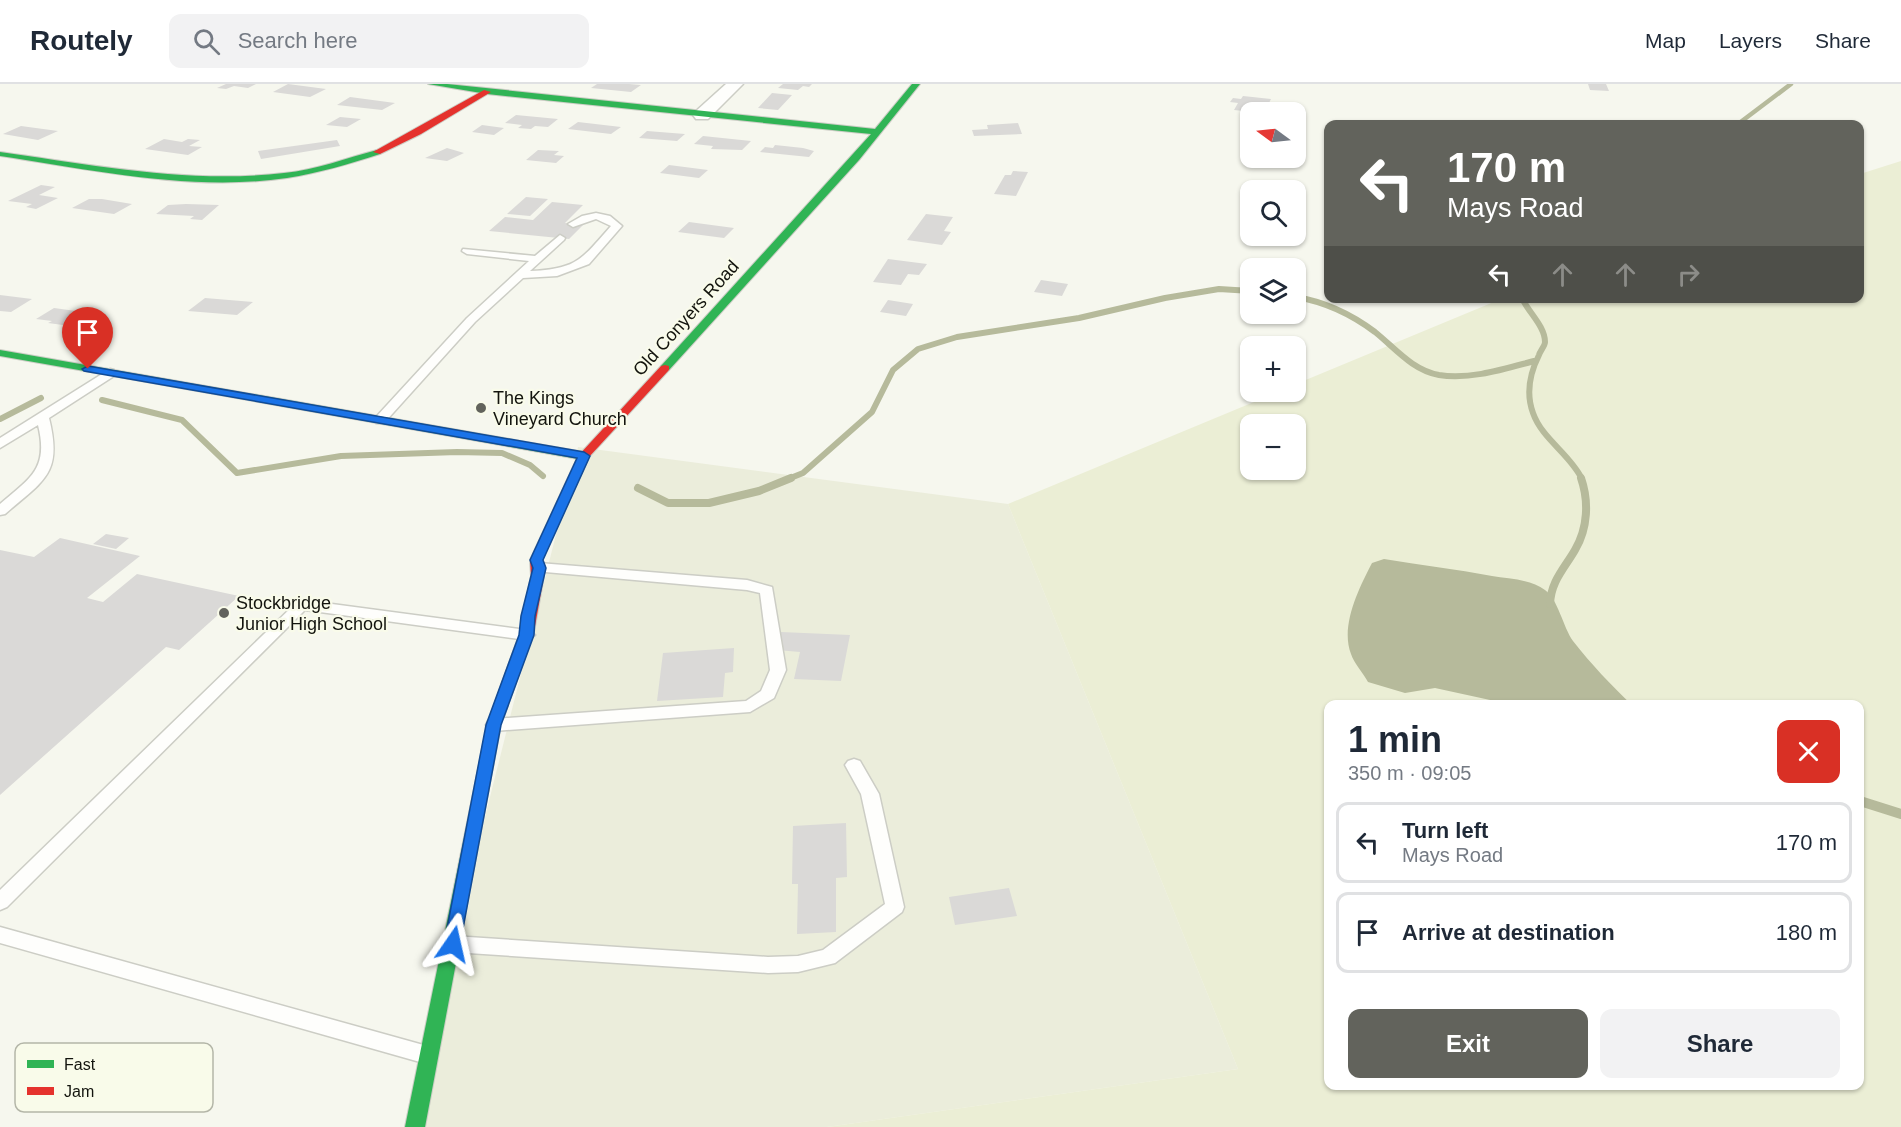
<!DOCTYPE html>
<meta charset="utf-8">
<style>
body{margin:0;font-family:Helvetica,sans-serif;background:#f2f2f3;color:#1f2937;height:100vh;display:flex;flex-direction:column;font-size:22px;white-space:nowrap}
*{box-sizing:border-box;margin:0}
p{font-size:20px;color:#747a83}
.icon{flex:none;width:33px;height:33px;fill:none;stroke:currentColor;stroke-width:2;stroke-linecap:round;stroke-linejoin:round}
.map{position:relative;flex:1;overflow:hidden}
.panel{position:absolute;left:1324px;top:616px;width:540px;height:390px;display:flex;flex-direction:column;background:#fff;border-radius:12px;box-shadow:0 2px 4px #0004}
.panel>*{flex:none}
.banner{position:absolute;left:1324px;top:36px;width:540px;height:183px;border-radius:12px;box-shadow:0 2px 4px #0004;background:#62635c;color:#fff;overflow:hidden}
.needle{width:39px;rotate:285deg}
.fabs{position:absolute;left:1240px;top:18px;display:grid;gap:12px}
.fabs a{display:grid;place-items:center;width:66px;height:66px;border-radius:12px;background:#fff;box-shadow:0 2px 4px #0004;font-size:30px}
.pin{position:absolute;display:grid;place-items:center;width:51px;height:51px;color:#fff;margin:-62px -26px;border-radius:50% 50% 50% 0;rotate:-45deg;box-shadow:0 0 6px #0007}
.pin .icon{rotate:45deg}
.me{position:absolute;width:66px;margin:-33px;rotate:11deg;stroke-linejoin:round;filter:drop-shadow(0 0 4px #0008)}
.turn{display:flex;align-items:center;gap:21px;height:126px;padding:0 24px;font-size:27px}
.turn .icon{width:78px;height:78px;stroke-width:2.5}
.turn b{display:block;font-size:42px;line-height:51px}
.lanes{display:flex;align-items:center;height:57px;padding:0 24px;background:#0003;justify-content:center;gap:30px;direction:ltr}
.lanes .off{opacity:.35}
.round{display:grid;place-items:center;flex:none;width:63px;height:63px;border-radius:12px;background:#f2f2f3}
.summary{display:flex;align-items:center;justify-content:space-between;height:102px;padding:0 24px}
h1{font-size:36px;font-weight:600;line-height:45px}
.action{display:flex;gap:12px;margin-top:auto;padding:12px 24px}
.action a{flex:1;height:69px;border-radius:12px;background:#62635c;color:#fff;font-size:24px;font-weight:600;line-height:69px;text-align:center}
.action a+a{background:#f2f2f3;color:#1f2937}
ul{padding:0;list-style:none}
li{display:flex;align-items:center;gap:18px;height:81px;margin:0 12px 9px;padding:0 12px;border:3px solid #e0e1e3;border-radius:12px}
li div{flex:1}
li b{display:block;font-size:22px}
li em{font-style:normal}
header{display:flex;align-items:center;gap:36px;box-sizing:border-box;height:84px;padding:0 30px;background:#fff;border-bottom:2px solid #e0e1e3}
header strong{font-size:28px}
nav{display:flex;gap:33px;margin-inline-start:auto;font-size:21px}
.search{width:420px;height:54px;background:#f2f2f3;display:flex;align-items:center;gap:15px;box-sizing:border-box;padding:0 21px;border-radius:12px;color:#747a83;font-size:22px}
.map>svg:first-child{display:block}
.built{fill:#ebeddb}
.green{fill:#ebeed5;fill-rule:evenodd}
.water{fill:#b6ba9b}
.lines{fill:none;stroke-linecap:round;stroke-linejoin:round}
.stream-far3{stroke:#b6ba9b;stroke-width:4.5}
.stream-far2{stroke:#b6ba9b;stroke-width:6}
.stream-far1{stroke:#b6ba9b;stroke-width:8}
.stream{stroke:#b6ba9b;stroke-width:10}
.building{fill:#dad9d7}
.lane-casing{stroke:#cccdc5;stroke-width:3}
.street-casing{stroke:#cccdc5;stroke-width:3}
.fast-casing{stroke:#cccdc5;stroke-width:2}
.jam-casing{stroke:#cccdc5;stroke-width:2}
.lane{fill:#fefefc;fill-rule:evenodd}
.street{fill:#fefefc;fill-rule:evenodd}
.fast{fill:#30b455;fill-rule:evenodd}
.jam{fill:#e5322d;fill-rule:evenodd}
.route{fill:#1a73e8;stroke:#114b97;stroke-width:1.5}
.poi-dot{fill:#62635c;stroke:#f9fbea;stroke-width:2}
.labels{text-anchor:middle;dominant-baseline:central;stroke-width:4.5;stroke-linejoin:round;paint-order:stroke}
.street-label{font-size:18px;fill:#13140e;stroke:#f9fbea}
.poi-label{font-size:18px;fill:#13140e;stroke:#f9fbea;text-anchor:start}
.key{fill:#f9fbea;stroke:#b4b6a8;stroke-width:1.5}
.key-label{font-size:16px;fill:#13140e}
</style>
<header>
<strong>Routely</strong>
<div class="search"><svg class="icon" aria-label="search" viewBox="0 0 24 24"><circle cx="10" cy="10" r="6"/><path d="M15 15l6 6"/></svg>Search here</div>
<nav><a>Map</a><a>Layers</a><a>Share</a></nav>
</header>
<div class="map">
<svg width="1901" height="1043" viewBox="0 0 1901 1043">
<rect width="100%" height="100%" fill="#f6f7ee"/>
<path class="built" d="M578,363L1008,420L1238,985L827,1043H407Z"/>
<path class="green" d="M1901,77V1043H827L1238,985L1008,420L1278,308H1296V300L1501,215L1860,214V90ZM1251,340H1296V386H1251ZM1329,621H1860V1002H1329Z"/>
<path class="water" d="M1384,475C1420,481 1456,485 1492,492C1509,495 1531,495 1545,506C1558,515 1563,543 1573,557C1591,580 1611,601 1632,621H1513L1435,604L1405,609L1368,598C1363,589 1354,579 1351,570C1340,542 1359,504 1372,479Z"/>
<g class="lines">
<path class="stream-far3" d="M1738,40L1791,0"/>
<path class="stream-far2" d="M1296,213C1326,218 1351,230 1375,248C1395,264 1412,286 1439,291C1470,296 1504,285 1534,277
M1522,214C1528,228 1545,242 1545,258C1545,262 1540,267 1539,271C1530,289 1526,310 1533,329C1542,355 1570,370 1582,395
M102,316L182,336L237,389L341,372L457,368L502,369L530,381L543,392
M0,335L41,314
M788,395L803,389L872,328L893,286L918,265L957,253L1079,234L1165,214L1219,205L1251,207"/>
<path class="stream-far1" d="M638,404L668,419H709L759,407L791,394
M1550,520C1551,497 1564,485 1575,466C1588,444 1589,417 1581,394"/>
<path class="stream" d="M1860,717L1901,730"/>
</g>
<path class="building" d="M226,0H256L248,4L234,2L226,5L217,4Z
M288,0L326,5L310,13L273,8Z
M597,0H629L641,1L631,8L591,4Z
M783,0H812L809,3L803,2L798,6L778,4Z
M1588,0H1606L1609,7L1590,6Z
M772,9L792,11L778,26L758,24Z
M1243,12L1271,15L1268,21L1258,20L1253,28L1234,26L1238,19L1230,18L1233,14L1241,15Z
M350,13L395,19L382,26L337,21Z
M516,31L558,35L548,43L535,42L531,45L518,44L522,41L505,39Z
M340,33L361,35L347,43L326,41Z
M578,38L621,43L611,50L568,45Z
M1018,39L1022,50L974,52L972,46L988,45L987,41Z
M482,41L504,44L494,51L472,48Z
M21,42L58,47L38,56L3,50Z
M647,47L685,50L677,57L639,54Z
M703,52L751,57L742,66L711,65L713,62L694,60Z
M164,55L182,58L188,55L200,56L189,62L202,63L188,71L145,65Z
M337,56L340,62L261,75L258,67Z
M775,61L803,64L814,67L809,73L760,68L765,63L773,64Z
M447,64L464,69L447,77L425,74Z
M538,66L559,67L554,71L564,72L556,79L526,76Z
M669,81L708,86L699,94L660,89Z
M1013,87L1028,88L1016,112L994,110L1005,91H1011Z
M41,101L55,103L39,111L58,114L36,125L26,123L32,120L8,117Z
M526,113L548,115L530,132L507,130Z
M89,115H102L132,120L114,130L72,124Z
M552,118L583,121L565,139L583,141L569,155L489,147L505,133L533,136Z
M186,120L219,121L202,136L190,135L194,132L156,130L168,121Z
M926,130L953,133L944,147L951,148L942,161L907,156Z
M689,138L734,144L724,154L678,148Z
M888,175L927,180L919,191L908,190L901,201L873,198Z
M1041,196L1068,200L1062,212L1034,208Z
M0,211L32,215L11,228L0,227Z
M205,214L253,218L237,231L188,227Z
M888,216L913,220L906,232L880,228Z
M54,224L105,231L85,244L48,239L52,237L36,235Z
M106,450L129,454L116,465L93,460Z
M60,454L140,472L87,514L103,518L137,490L239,512L179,566L166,563L0,711V466L34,473Z
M781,548L850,551L841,597L794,595L800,568L777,566Z
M734,564L733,588L725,589L723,613L657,617L663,569Z
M846,739L847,793L836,794V848L797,850L798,800H792L793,742Z
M1009,804L1017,832L955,841L949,813Z"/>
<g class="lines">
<defs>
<path id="lane" d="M596,129L610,132L622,142L589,180L557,192L523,194L475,238L384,339H376L374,336L376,333L467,234L529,177L467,170L462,167L463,165L535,172L560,151L565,154L564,156L530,187C577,185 581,176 611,142L596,135L573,143L568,140L582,132Z
M110,285L114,286V292L49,334C63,390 44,396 5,430L0,431V420C30,394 49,385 38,341L0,364V354Z
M539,479L747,496L772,503L786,586L774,614L750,628L494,647L488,645L486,641L488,637L494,635L746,617L761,607L770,586L760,509L747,506L534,487L532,484Z
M302,516L527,546L535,551L527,556L305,526L7,823L0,826V806L297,518Z
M854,675L860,677L879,710L904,823L902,828L835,879L798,888L768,889L453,868L446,866L443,860L446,854L453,852L768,873L798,872L823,866L885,820L861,710L845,681L848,677Z
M0,843L427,962L434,964L437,971L434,978L427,980L0,859Z"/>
<path id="street" d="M726,0H743L708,35H696L693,31L696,27Z"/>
<path id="fast" d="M428,0H447L875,45L912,0H920L859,76L669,286H661V282L871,50L487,10Z
M377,66L381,68L380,70C349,80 319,89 287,94C193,108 93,86 0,72V68C94,81 189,100 284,89C316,86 346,74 377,66Z
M0,266L584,368L590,372L584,376L0,272Z
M527,543L534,548L501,641L425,1043H405L487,641L520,548Z"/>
<path id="jam" d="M484,6L491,8L421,50L380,70L373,68Z
M665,281L669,282V286L589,373L542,476L544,492L534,548L527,553L522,551L520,548L521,540L531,492L530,476L578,372L661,282Z"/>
</defs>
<use href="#lane" class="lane-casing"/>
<use href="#street" class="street-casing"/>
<use href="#fast" class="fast-casing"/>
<use href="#jam" class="jam-casing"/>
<use href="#lane" class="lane"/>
<use href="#street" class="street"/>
<use href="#fast" class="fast"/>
<use href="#jam" class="jam"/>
</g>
<path class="route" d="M88,282L584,368L590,372L543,476L546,484L535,532L534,551L501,641L459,866L453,868L446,866L444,860L486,641L519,551L521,532L533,484L530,476L577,374L84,287L82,285Z"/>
<g class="poi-dot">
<circle cx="481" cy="324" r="6"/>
<circle cx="224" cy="529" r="6"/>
</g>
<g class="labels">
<g class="street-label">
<text transform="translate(686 234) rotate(-48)">Old Conyers Road</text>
</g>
<g class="poi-label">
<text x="493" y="314">The Kings<tspan x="493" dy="21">Vineyard Church</tspan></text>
<text x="236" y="519">Stockbridge<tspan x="236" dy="21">Junior High School</tspan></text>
</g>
</g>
<rect x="15" y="959" width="198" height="69" rx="9" class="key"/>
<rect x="27" y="976" width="27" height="8" fill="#30b455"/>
<rect x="27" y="1003" width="27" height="8" fill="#e5322d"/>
<g class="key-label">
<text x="64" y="986">Fast</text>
<text x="64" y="1013">Jam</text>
</g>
</svg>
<div class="fabs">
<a><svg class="needle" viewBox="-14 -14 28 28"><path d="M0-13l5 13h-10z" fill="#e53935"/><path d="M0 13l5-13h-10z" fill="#747a83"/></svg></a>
<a><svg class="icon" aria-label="search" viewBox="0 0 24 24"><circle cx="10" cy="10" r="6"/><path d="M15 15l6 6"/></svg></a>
<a><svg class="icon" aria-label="layers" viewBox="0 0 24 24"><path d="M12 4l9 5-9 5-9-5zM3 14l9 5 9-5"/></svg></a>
<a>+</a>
<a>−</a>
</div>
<div class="pin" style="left:88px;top:285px;background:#d93025"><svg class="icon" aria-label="arrive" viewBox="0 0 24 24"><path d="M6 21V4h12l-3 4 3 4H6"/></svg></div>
<svg class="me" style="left:453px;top:860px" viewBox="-20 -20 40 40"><path d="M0-17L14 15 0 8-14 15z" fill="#1a73e8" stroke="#fff" stroke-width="4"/></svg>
<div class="banner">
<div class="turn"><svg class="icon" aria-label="left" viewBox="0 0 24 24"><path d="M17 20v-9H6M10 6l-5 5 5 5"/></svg><div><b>170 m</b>Mays Road</div></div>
<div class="lanes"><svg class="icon" aria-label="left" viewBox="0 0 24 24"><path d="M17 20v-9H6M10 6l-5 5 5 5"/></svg><svg class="icon off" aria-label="ahead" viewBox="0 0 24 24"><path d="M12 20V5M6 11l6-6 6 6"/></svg><svg class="icon off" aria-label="ahead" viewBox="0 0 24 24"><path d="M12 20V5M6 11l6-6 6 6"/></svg><svg class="icon off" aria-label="right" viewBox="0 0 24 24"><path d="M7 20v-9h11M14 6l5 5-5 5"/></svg></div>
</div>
<section class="panel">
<div class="summary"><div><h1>1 min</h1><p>350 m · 09:05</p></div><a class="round" style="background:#d93025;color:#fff"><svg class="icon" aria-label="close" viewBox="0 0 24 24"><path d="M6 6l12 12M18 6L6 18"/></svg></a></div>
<ul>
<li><svg class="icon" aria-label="left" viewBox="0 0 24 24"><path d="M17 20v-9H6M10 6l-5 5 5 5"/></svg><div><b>Turn left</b><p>Mays Road</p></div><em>170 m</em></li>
<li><svg class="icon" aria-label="arrive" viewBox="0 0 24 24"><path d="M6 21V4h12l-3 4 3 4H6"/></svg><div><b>Arrive at destination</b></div><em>180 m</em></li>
</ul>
<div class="action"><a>Exit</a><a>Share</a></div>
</section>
</div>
